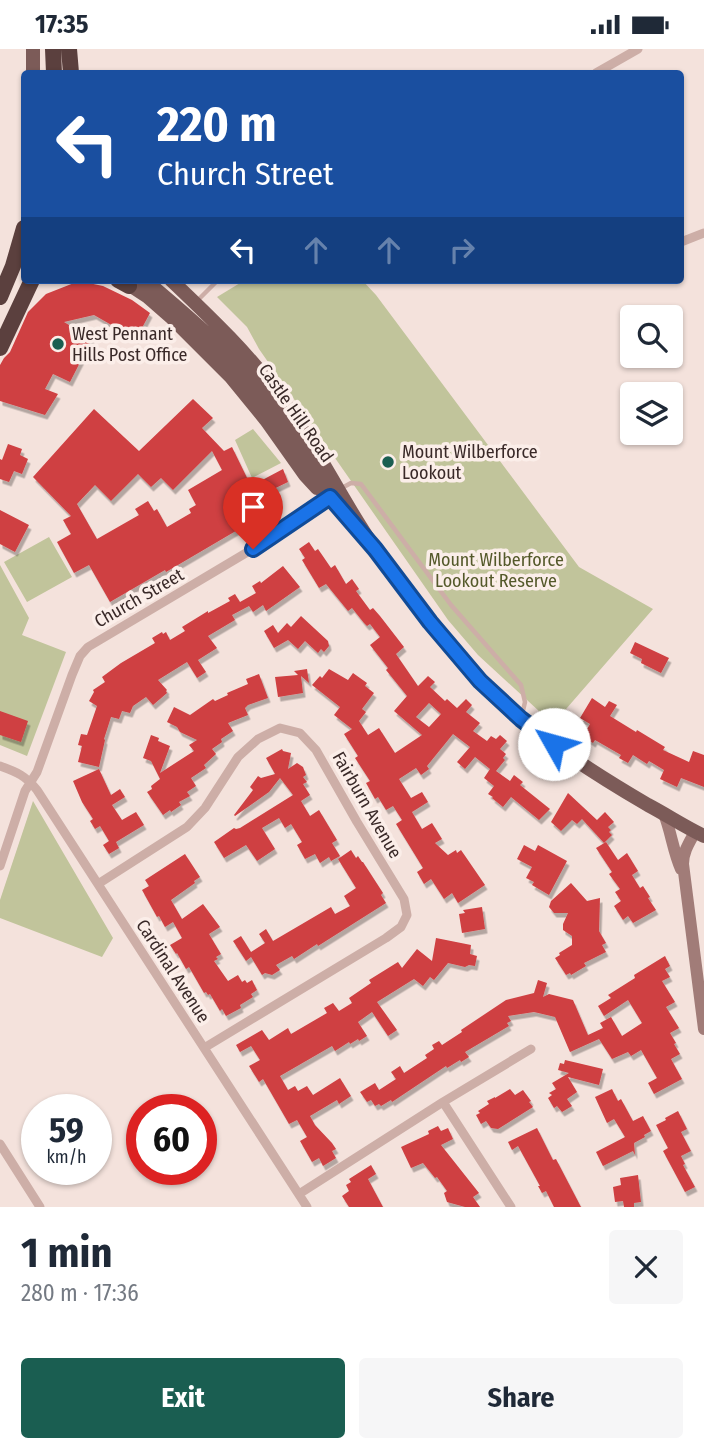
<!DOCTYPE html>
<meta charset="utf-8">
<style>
body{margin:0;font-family:"Fira Sans Condensed",sans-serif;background:#f6f6f7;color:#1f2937;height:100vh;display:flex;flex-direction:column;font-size:26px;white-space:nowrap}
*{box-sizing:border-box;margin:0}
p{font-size:23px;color:#747a83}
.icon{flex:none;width:38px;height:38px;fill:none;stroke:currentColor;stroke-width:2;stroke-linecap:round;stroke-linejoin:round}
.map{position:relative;height:1158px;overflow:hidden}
.details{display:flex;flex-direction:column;background:#fff;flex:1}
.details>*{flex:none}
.top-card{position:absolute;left:21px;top:21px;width:663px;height:214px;border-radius:7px;box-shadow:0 2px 5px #0004;background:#1a4fa0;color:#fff;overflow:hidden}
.buttons{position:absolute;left:620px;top:256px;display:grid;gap:14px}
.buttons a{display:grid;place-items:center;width:63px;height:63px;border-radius:7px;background:#fff;box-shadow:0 2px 5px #0004;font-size:35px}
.speed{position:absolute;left:21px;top:1045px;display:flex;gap:14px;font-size:35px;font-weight:700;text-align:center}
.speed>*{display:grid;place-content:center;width:91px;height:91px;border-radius:50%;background:#fff;box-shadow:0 2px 5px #0004;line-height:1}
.speed small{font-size:18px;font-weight:400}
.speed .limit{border:10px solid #d22;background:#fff;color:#111}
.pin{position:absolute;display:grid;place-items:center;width:60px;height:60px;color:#fff;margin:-72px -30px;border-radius:50% 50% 50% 0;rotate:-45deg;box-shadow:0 0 7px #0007}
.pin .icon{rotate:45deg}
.me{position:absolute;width:77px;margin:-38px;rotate:308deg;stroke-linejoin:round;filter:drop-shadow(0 0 5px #0008)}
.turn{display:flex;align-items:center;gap:24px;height:147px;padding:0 21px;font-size:32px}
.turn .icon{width:91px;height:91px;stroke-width:2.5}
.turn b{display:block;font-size:49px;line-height:60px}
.lanes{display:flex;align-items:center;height:66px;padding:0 21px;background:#0003;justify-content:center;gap:35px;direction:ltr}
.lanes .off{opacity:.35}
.round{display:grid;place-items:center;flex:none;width:74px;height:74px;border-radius:7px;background:#f6f6f7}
.headline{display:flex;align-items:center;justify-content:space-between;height:119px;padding:0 21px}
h1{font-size:42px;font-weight:700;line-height:52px}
.cta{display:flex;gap:14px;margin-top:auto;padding:14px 21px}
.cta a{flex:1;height:80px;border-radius:7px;background:#1a5e51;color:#fff;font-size:28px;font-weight:700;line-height:80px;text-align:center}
.cta a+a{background:#f6f6f7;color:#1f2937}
.status{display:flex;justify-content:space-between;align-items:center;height:49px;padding:0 35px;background:#fff;direction:ltr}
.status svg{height:19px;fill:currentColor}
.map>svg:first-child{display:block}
.green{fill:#c1c49b}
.building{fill:#cf3f42;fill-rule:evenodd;filter:url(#shadow)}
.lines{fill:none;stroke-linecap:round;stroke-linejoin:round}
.lane{stroke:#cdaea7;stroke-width:4.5}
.street{stroke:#cdaea7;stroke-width:9}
.secondary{stroke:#a17c78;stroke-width:12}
.primary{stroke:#7c5b58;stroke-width:14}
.highway{stroke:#5b403e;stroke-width:16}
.route-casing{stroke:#114b97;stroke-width:18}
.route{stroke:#1a73e8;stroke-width:12}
.poi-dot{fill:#1a5e51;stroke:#fbeee9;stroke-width:2.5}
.labels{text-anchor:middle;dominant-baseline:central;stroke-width:7;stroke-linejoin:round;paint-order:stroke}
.poi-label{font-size:18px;fill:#392928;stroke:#fbeee9;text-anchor:start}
.street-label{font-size:18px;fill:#392928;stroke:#fbeee9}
.park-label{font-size:18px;fill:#54592a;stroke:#fbeee9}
</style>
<div class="status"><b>17:35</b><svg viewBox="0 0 49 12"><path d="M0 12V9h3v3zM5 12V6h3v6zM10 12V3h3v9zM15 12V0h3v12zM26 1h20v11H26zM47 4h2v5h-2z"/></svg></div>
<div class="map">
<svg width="704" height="1158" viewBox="0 0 704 1158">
<defs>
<filter id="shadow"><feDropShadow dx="2.5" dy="4.5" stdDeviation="0" flood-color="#0004"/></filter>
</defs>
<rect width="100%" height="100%" fill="#f4e2dc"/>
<path class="green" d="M245,231H362L376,246L579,518L653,560L553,675L478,606L448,571L259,300L247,278L217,248Z
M253,380L281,414L252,429L235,391Z
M49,488L72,528L27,553L4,513Z
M0,516L29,569L22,586L66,603L27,707L0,696Z
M33,752L113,889L102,908L0,869V851Z"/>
<path class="building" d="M79,232L103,237L132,251L150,264L136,290L94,266L64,273L92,290L70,333L53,325L45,340L58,345L45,366L0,352V316L4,309L10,303L28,263L46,245Z
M193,350L213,369L202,379L224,402L232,398L251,437L283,420L288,433L257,448L260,455L240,465L246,476L166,523L165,521L110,553L89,516L74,524L57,493L71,485L63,471L71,467L33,428L94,360L139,402ZM212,402L222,421L188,441L196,456L189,460L191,464L167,478L157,460L154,462L148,452L135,460L139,466L97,490L77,455L95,436L111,452L138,425L151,438L161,429L173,441Z
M8,395L22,400L20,406L28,410L22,425L14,422L9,433L0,430V410L2,411Z
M0,461L29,476L15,503L0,495Z
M309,493L315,502L318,500L331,519L335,516L346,535L352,530L359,540L356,542L370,561L373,559L380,567L404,598L396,605L418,637L428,627L435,633L430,638L445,652L447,650L457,659L466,650L472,656L466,663L480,674L473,682L487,692L491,687L496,690L500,686L507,692L500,700L506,705L503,709L505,711L496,722L510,732L514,726L523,733L520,736L550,760L539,771L511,748L503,758L492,749L493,748L488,745L494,737L484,729L490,720L475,708L465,720L457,713L470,698L453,685L427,717L429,720L421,726L416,719L399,730L411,749L422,743L428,753L412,763L422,780L432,774L442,790L435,794L448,806L456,801L457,804L461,801L485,836L458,854L452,844L444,850L431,830L424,835L417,823L423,819L396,775L402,771L393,757L386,761L378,748L375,750L366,734L370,732L355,709L358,707L344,685L352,680L334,666L340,658L312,636L320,627L322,629L329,620L348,631L353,624L367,634L365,637L374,644L362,660L366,663L359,672L368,686L379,679L395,704L422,686L394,662L407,647L386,621L388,619L370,596L380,588L370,575L367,577L364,574L352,559L348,562L326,535L319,539L302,511L305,509L299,500ZM429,654L441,665L429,678L416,668Z
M283,517L300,538L266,562L263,556L253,563L249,557L232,566L235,571L208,587L217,599L198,611L206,623L197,629L187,613L158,631L167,641L166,642L167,644L153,656L146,648L133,657L130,664L122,662L119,670L111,668L104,690L105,691L99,718L78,713L82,697L78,696L81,685L87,686L97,657L89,652L94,643L93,641L105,633L102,628L121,614L155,594L152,589L162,583L163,585L166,583L170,591L185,582L182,578L208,562V564L230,552L228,549L235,545L240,553L256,544L252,537L260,532L261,534Z
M301,567L328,592L329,597L324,603L321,600L318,604L305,592L298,600L288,591L274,599L264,582L273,576L278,584L287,574L291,578Z
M635,593L669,609L661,624L641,614L642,610L630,604Z
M307,620L309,634L301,627L303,644L278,648L275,628L298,626L294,622Z
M259,625L268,649L248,656L245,659L248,666L228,674L233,682L221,690L222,693L212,700L216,705L204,716L206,719L191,729L196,737L187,743L190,747L179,753L181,756L171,763L170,761L163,766L147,743L152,740L151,737L160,730L151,712L143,709L151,686L159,689L158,692L170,697L160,724L194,702L189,696L197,691L180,683L177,678L167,673L174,658L190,666L213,650L215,652L228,646L227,644L248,635L246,630Z
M592,649L605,658L609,652L617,656L610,667L636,683L637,681L665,698L663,701L689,713L693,702L704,706V738L681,729L677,738L660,730L664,721L649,712L647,715L633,706L628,714L619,709L621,706L595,691L593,694L583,687L590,675L580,669Z
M0,662L28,672L21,693L0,686Z
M282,700L283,702L291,704L288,720L297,714L303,718L306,726L303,728L307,733L303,735L310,746L301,752L310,767L319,761L337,791L332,794L340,807L331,812L329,808L320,814L315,805L305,810L297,796L302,793L291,775L285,779L279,769L262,779L275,800L257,812L246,796L224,809L214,793L234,779L236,780L240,779L293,746L280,729L269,743L235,767L234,766L253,741L250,738L258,727L261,729L275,725L266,709Z
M99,720L111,746L120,740L125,748L112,756L122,771L136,763L144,776L116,793L119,799L109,805L103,796L109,792L100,777L95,780L90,772L93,770L82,753L73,732Z
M568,744L597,771L605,763L614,773L608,778L611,781L609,783L612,786L604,794L582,770L577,775L572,771L561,782L551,773Z
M606,793L618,811L627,804L638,822L632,826L640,839L643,837L650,848L648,849L656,861L633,874L628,867L623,871L614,857L621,852L615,843L620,840L609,825L612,823L596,799Z
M524,796L535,802L538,796L567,812L549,846L532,836L534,833L526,829L532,818L517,810Z
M351,801L356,809L358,807L362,813H363L383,844L381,846L386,854L318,897L317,895L294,910L292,907L276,916L280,921L272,926L265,924L262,926L251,908L246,912L233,892L241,887L251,903L265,894L259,885L266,880L273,892L331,858L335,865L350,857L344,847L356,839L338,810Z
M185,805L200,828L194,832L195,834L171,851L182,870L203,855L220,878L209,885L221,905L216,908L218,910L214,912L228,932L238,926L242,933L245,931L247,934L252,931L257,941L251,945L253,948L240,956L241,959L226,967L222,960L220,962L210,945L208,946L206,943L204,944L189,918L186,920L177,904L176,905L170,896L182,889L173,873L165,878L159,867L157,868L142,841L149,837L145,831Z
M571,834L587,852L600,849L599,882L606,894L602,896L606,903L584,914L586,917L571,926L570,924L566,926L555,909L560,906L559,904L572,896V887L563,881V875L568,864H554L549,858L551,852Z
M482,858L485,880L462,884L459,865L465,864L463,861Z
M436,889L471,896L470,905L477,907L475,917L469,916L465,918L448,914L434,931L430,928L423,937L414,930L377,953L397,981L388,987L372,963L358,973L367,987L359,992L358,990L350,995L349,993L335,1002L332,997L280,1027L288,1041L295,1037L298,1042L307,1037L313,1046L340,1029L351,1047L339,1055L337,1051L310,1067L315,1076L332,1094L336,1100L332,1102L336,1109L323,1117L319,1109L312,1113L300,1092L307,1088L297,1071L289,1075L263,1030L259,1033L249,1017L260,1011L251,997L240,1003L236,996L262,981L269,991L288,979L291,985L327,964L324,959L333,954L339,962L352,954L349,949L371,934L369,931L398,913L402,919L417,900L432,912Z
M665,907L670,917L665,920L670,928L662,932L675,953L666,958L679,979L670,984L676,994L674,995L680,1005L671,1010L682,1030L654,1045L648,1034L657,1029L641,1001L631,1007L628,1003L612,1010L599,990L570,1003L555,968L534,963L508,967L511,972L507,974L509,977L465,1003L469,1008L461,1013L460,1011L447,1019L446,1017L392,1053L391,1051L381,1057L379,1055L375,1057L371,1051L367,1053L360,1043L375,1034L379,1041L396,1030L391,1023L400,1017L404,1024L427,1009L425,1006L434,1000L432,996L439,992L442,996L462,983L461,981L506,951L534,944L538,931L547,934L543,948L549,945L573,951L588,986L603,979L600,974L611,968L622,987L642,974L628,951L604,967L598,957L611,949L608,946L635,929L634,926Z
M565,1011L603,1020L599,1036L568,1028L577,1043L567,1050L572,1057L562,1063L557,1057L554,1059L548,1049L552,1046L549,1044L556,1040L552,1034L569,1024L558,1021L560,1014L564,1015Z
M510,1040L515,1046L523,1041L531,1052L529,1053L533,1058L498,1080L491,1079L486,1072L481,1075L476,1066L480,1064L478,1062L489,1055L487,1052L495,1048V1049Z
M612,1040L618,1052L621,1050L633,1072L643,1067L651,1082L644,1086L645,1088L634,1094L635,1106L633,1102L603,1117L596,1103L625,1088L614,1070L607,1074L595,1048Z
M678,1062L687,1080L681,1083L691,1102L681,1107L685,1115L683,1116L695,1138L685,1143L663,1102L668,1099L656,1076L666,1071L665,1069Z
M438,1077L441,1082L448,1079L453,1090L441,1096L479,1144L473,1148L480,1158H465L447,1153L444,1144L447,1142L437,1128L435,1129L423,1114L411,1119L401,1098L429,1085L428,1082Z
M537,1079L553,1111L556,1110L581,1158H554L546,1142L542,1144L538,1137H540L518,1097L512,1101L508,1093Z
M371,1116L376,1125L368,1130L383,1158H349L342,1147L349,1142L346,1136L351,1133L349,1130Z
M638,1126L641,1153L634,1154V1158H624L623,1152L615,1153L613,1138L621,1136L620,1129Z"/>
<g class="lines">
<path class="lane" d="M196,253L218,231
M340,440L351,434L361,435L451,556L521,636L525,653L522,666"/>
<path class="street" d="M596,24L638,0
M681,193L704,184
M0,717C17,723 26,727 37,741L307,1158
M0,817L25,742L37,723L72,626L80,607L88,598L273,488L330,448
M98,835L187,778L205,759L238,708L258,690L280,679L300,684L316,701L357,773L404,850L407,866L401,878L386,889L204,999
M443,1053L511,1158
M0,1095L40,1158
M299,1145L443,1053L531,1000"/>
<path class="secondary" d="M664,765C671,782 673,802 681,820
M695,783C689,794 683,803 683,815L704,980"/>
<path class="primary" d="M33,0V24
M122,231L148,248L172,269L231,328L266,371L305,426L317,439
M145,231C189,268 233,305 268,352C296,389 316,432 347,467
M171,231C211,269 251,307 283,352C318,399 342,453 376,501C407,545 441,590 478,630C526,681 588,721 648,756C667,766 685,778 704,787"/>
<path class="highway" d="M53,0L54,24
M69,0L71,24
M118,231L129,237
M0,248L13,217L24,179
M0,299L32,231"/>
</g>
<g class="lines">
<defs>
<path id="route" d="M253,500L330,448L375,500L430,573L480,632L521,670L554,695"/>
</defs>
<use href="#route" class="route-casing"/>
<use href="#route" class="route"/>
</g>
<g class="poi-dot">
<circle cx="58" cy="295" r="7"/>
<circle cx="388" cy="413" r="7"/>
</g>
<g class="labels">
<g class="poi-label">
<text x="72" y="285">West Pennant<tspan x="72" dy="21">Hills Post Office</tspan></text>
<text x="402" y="403">Mount Wilberforce<tspan x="402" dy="21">Lookout</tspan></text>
</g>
<g class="street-label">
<text transform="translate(296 364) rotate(55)">Castle Hill Road</text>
<text transform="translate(139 549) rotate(-30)">Church Street</text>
<text transform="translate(367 756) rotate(60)">Fairburn Avenue</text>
<text transform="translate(173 922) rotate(57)">Cardinal Avenue</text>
</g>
<g class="park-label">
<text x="496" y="511">Mount Wilberforce<tspan x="496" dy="21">Lookout Reserve</tspan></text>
</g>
</g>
</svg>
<div class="buttons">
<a><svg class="icon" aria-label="search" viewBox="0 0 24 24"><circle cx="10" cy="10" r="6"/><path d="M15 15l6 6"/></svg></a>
<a><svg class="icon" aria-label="layers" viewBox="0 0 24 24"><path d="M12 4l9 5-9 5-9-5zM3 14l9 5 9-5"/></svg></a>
</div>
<div class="speed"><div>59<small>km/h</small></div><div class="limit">60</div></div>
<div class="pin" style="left:253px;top:500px;background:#d93025"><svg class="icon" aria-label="arrive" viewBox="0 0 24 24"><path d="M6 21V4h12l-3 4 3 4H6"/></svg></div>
<svg class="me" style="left:554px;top:695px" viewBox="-20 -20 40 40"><circle r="19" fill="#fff"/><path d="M0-13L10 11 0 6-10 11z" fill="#1a73e8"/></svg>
<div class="top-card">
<div class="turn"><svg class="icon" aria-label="left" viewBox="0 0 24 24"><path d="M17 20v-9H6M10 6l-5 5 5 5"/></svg><div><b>220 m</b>Church Street</div></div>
<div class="lanes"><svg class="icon" aria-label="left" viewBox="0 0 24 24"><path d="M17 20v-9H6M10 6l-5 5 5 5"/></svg><svg class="icon off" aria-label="ahead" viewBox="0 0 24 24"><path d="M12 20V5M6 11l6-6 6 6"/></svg><svg class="icon off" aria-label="ahead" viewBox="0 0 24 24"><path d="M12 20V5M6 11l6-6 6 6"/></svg><svg class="icon off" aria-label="right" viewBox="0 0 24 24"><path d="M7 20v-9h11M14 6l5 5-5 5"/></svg></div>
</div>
</div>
<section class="details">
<div class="headline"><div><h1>1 min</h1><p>280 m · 17:36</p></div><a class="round"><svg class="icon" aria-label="close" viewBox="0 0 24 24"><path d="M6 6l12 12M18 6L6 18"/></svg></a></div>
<div class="cta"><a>Exit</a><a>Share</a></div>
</section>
